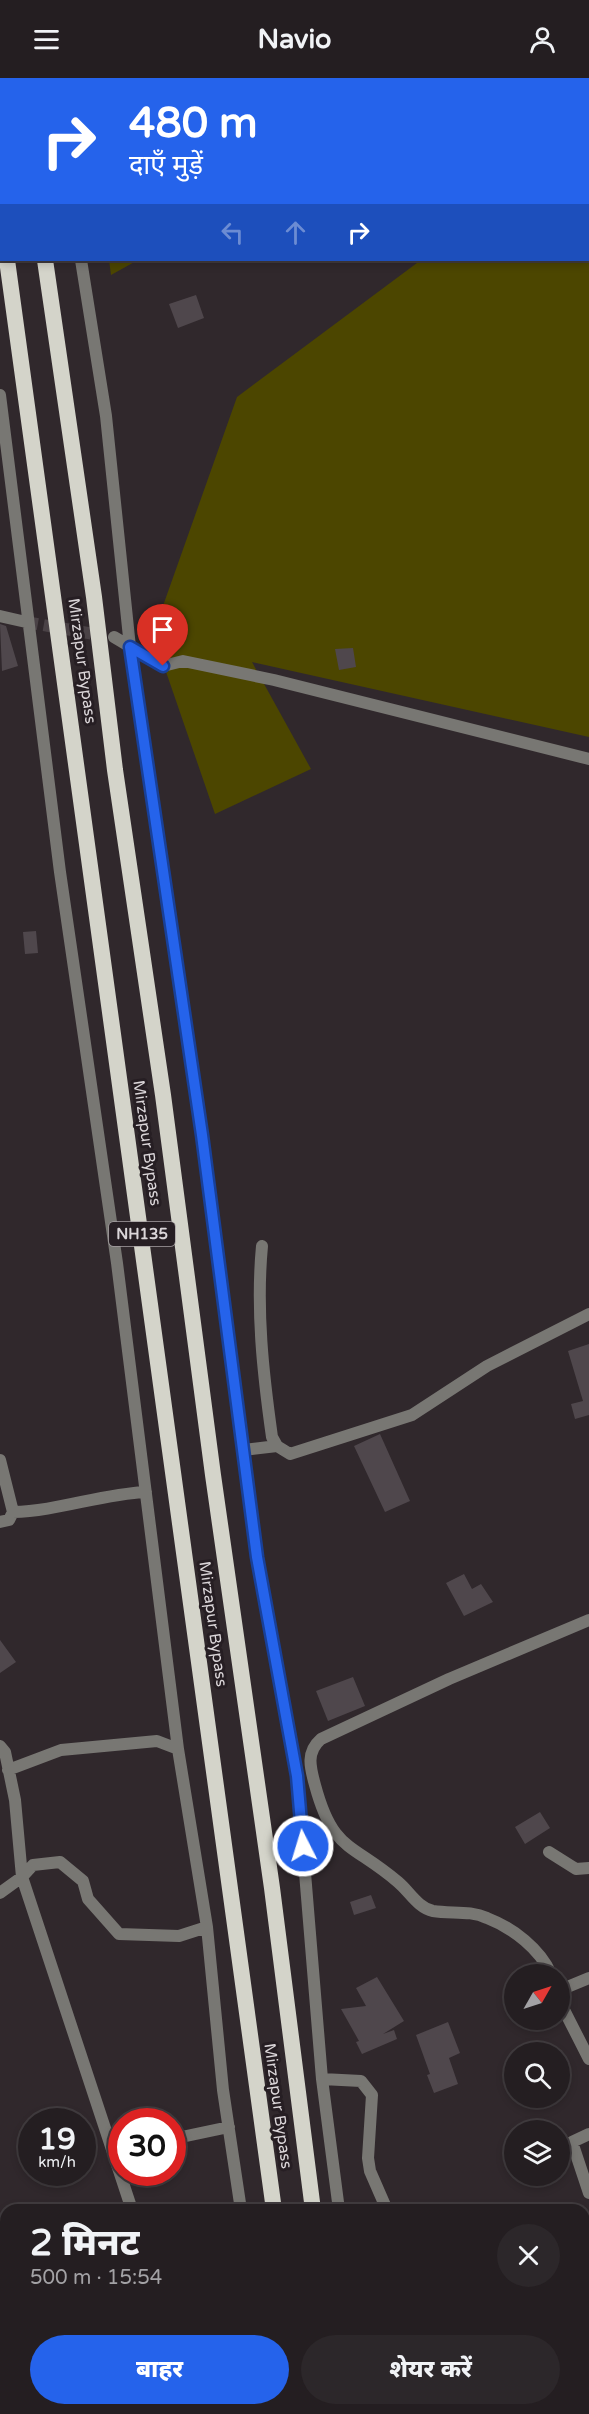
<!DOCTYPE html>
<html lang="hi">
<meta charset="utf-8">
<style>
body{margin:0;font-family:"Varela Round","Noto Sans Devanagari",sans-serif;background:#2c272a;color:#f1f3f6;height:100vh;display:flex;flex-direction:column;font-size:22px;white-space:nowrap}
*{box-sizing:border-box;margin:0}
p{font-size:20px;color:#a3a2a5}
.icon{flex:none;width:33px;height:33px;fill:none;stroke:currentColor;stroke-width:2;stroke-linecap:round;stroke-linejoin:round}
.map{position:relative;flex:1;overflow:hidden}
.details{position:absolute;left:0px;top:2126px;width:590px;height:212px;display:flex;flex-direction:column;background:#241e21;border-radius:18px 18px 0 0;box-shadow:0 3px 9px #0003,0 0 0 2px #413c3f}
.details>*{flex:none}
.guide{position:absolute;left:0px;top:0px;width:590px;height:183px;box-shadow:0 3px 9px #0003,0 0 0 2px #413c3f;background:#2563eb;color:#fff;overflow:hidden}
.needle{width:39px;rotate:51deg}
.fabs{position:absolute;left:504px;top:1886px;display:grid;gap:12px}
.fabs a{display:grid;place-items:center;width:66px;height:66px;border-radius:50%;background:#241e21;box-shadow:0 3px 9px #0003,0 0 0 2px #413c3f;font-size:30px}
.speed{position:absolute;left:18px;top:2030px;display:flex;gap:12px;font-size:30px;font-weight:700;text-align:center}
.speed>*{display:grid;place-content:center;width:78px;height:78px;border-radius:50%;background:#241e21;box-shadow:0 3px 9px #0003,0 0 0 2px #413c3f;line-height:1}
.speed small{font-size:15px;font-weight:400}
.speed .limit{border:9px solid #d22;background:#fff;color:#111}
.pin{position:absolute;display:grid;place-items:center;width:51px;height:51px;color:#fff;margin:-62px -26px;border-radius:50% 50% 50% 0;rotate:-45deg;box-shadow:0 0 6px #0007}
.pin .icon{rotate:45deg}
.me{position:absolute;width:66px;margin:-33px;rotate:355deg;stroke-linejoin:round;filter:drop-shadow(0 0 4px #0008)}
.turn{display:flex;align-items:center;gap:21px;height:126px;padding:0 30px;font-size:27px}
.turn .icon{width:78px;height:78px;stroke-width:2.5}
.turn b{display:block;font-size:42px;line-height:51px}
.lanes{display:flex;align-items:center;height:57px;padding:0 30px;background:#0003;justify-content:center;gap:30px;direction:ltr}
.lanes .off{opacity:.35}
.round{display:grid;place-items:center;flex:none;width:63px;height:63px;border-radius:32px;background:#2c272a}
.summary{display:flex;align-items:center;justify-content:space-between;height:102px;padding:0 30px}
h1{font-size:36px;font-weight:800;line-height:45px}
.action{display:flex;gap:12px;margin-top:auto;padding:12px 30px}
.action a{flex:1;height:69px;border-radius:36px;background:#2563eb;color:#fff;font-size:24px;font-weight:800;line-height:69px;text-align:center}
.action a+a{background:#2c272a;color:#f1f3f6}
header{display:flex;justify-content:space-between;align-items:center;height:78px;padding:0 30px;background:#241e21;font-size:27px;font-weight:800}
.map>svg:first-child{display:block}
.green{fill:#4c4600}
.building{fill:#4f474c}
.lines{fill:none;stroke-linecap:round;stroke-linejoin:round}
.minor-tunnel{stroke:#4a4246;stroke-width:12;stroke-dasharray:12 6;stroke-linecap:butt}
.minor{stroke:#787773;stroke-width:12}
.trunk{stroke:#d4d4ca;stroke-width:16}
.route-casing{stroke:#184099;stroke-width:15}
.route{stroke:#2563eb;stroke-width:10}
.labels{text-anchor:middle;dominant-baseline:central;stroke-width:6;stroke-linejoin:round;paint-order:stroke}
.shield{fill:#261e23;stroke:#a59fa2;stroke-width:1.5}
.shield-label{font-size:15px;font-weight:bold;fill:#dbd6d9}
.street-label{font-size:16px;fill:#dbd6d9;stroke:#261e23}
</style>
<header><svg class="icon" aria-label="menu" viewBox="0 0 24 24"><path d="M4 6h16M4 12h16M4 18h16"/></svg>Navio<svg class="icon" aria-label="person" viewBox="0 0 24 24"><circle cx="12" cy="8" r="4"/><path d="M4 21q1-7 8-7t8 7"/></svg></header>
<div class="map">
<svg width="589" height="2336" viewBox="0 0 589 2336">
<rect width="100%" height="100%" fill="#30282c"/>
<path class="green" d="M589,46V659L252,584L311,691L215,736L153,556L237,319L421,182H588Z
M109,182H138L111,197Z"/>
<path class="building" d="M196,217L204,240L178,250L169,226Z
M0,546L6,548L18,588L2,593Z
M353,570L356,589L339,592L335,571Z
M36,853L38,875L25,876L23,854Z
M589,1266V1337L575,1341L571,1326L583,1323L568,1273Z
M380,1356L410,1423L385,1434L354,1368Z
M464,1496L472,1511L481,1506L493,1524L464,1538L446,1505Z
M0,1562L16,1584L0,1595Z
M353,1599L365,1628L328,1643L316,1613Z
M540,1734L550,1750L525,1766L515,1749Z
M371,1817L376,1830L354,1837L350,1824Z
M377,1899L404,1943L383,1956L394,1952L397,1961L362,1976L356,1964L359,1963L341,1931L366,1928L356,1910Z
M448,1944L460,1975L449,1980L458,2006L434,2015L427,1997L430,1996L416,1957Z"/>
<g class="lines">
<path class="minor-tunnel" d="M26,544L105,558"/>
<path class="minor" d="M53,0V2
M81,182L106,338L130,569L202,1057L257,1478L297,1698L322,2001L339,2132
M0,317L60,794L117,1185L178,1671L207,1849L223,2012L241,2132
M0,538L26,544
M114,559L163,588L183,583L274,602L589,681
M262,1168C256,1232 263,1295 272,1359L277,1368L290,1376L412,1337L487,1288L589,1236
M244,1372L277,1368
M0,1382L13,1434L9,1442L0,1444
M13,1434C58,1433 101,1416 146,1414
M0,1668L5,1674L15,1722L22,1799L132,2132
M8,1692L61,1672L157,1663L178,1671
M549,1774L576,1791L589,1790
M0,1815L22,1799L33,1787L60,1784L83,1803L88,1821L119,1856L179,1858L207,1849
M551,1896C540,1871 513,1850 487,1840C470,1832 451,1836 433,1833C418,1830 409,1813 398,1804C351,1764 333,1774 315,1707C310,1689 306,1674 321,1661L449,1601L589,1542
M560,1912L589,1900
M560,1924L589,1981
M322,2001L361,2003L372,2017L368,2080L370,2093L387,2132
M589,2056L572,2064L589,2115
M172,2061L229,2049
M584,2215L589,2216
M203,2331L205,2336
M272,2331L273,2336
M363,2331L364,2336"/>
<path class="trunk" d="M19,0V2
M0,131L2,142
M7,182L274,2132
M45,182L94,519L115,692L163,1017L213,1397L272,1810L313,2132
M301,2331V2336
M341,2331L342,2336"/>
</g>
<g class="lines">
<defs>
<path id="route" d="M163,588L130,569L202,1057L257,1479L297,1698L303,1768"/>
</defs>
<use href="#route" class="route-casing"/>
<use href="#route" class="route"/>
</g>
<g class="labels">
<rect class="shield" x="109" y="1144" width="66" height="24" rx="4.5"/>
<g class="shield-label">
<text x="142" y="1156">NH135</text>
</g>
<g class="street-label">
<text transform="translate(82 583) rotate(82)">Mirzapur Bypass</text>
<text transform="translate(147 1065) rotate(82)">Mirzapur Bypass</text>
<text transform="translate(213 1546) rotate(82)">Mirzapur Bypass</text>
<text transform="translate(278 2028) rotate(82)">Mirzapur Bypass</text>
</g>
</g>
</svg>
<div class="fabs">
<a><svg class="needle" viewBox="-14 -14 28 28"><path d="M0-13l5 13h-10z" fill="#e53935"/><path d="M0 13l5-13h-10z" fill="#a3a2a5"/></svg></a>
<a><svg class="icon" aria-label="search" viewBox="0 0 24 24"><circle cx="10" cy="10" r="6"/><path d="M15 15l6 6"/></svg></a>
<a><svg class="icon" aria-label="layers" viewBox="0 0 24 24"><path d="M12 4l9 5-9 5-9-5zM3 14l9 5 9-5"/></svg></a>
</div>
<div class="speed"><div>19<small>km/h</small></div><div class="limit">30</div></div>
<div class="pin" style="left:163px;top:588px;background:#d93025"><svg class="icon" aria-label="arrive" viewBox="0 0 24 24"><path d="M6 21V4h12l-3 4 3 4H6"/></svg></div>
<svg class="me" style="left:303px;top:1768px" viewBox="-20 -20 40 40"><circle r="17" fill="#2563eb" stroke="#fff" stroke-width="3"/><path d="M0-11L8 9 0 5-8 9z" fill="#fff"/></svg>
<div class="guide">
<div class="turn"><svg class="icon" aria-label="right" viewBox="0 0 24 24"><path d="M7 20v-9h11M14 6l5 5-5 5"/></svg><div><b>480 m</b>दाएँ मुड़ें</div></div>
<div class="lanes"><svg class="icon off" aria-label="left" viewBox="0 0 24 24"><path d="M17 20v-9H6M10 6l-5 5 5 5"/></svg><svg class="icon off" aria-label="ahead" viewBox="0 0 24 24"><path d="M12 20V5M6 11l6-6 6 6"/></svg><svg class="icon" aria-label="right" viewBox="0 0 24 24"><path d="M7 20v-9h11M14 6l5 5-5 5"/></svg></div>
</div>
<section class="details">
<div class="summary"><div><h1>2 मिनट</h1><p>500 m · 15:54</p></div><a class="round"><svg class="icon" aria-label="close" viewBox="0 0 24 24"><path d="M6 6l12 12M18 6L6 18"/></svg></a></div>
<div class="action"><a>बाहर</a><a>शेयर करें</a></div>
</section>
</div>
